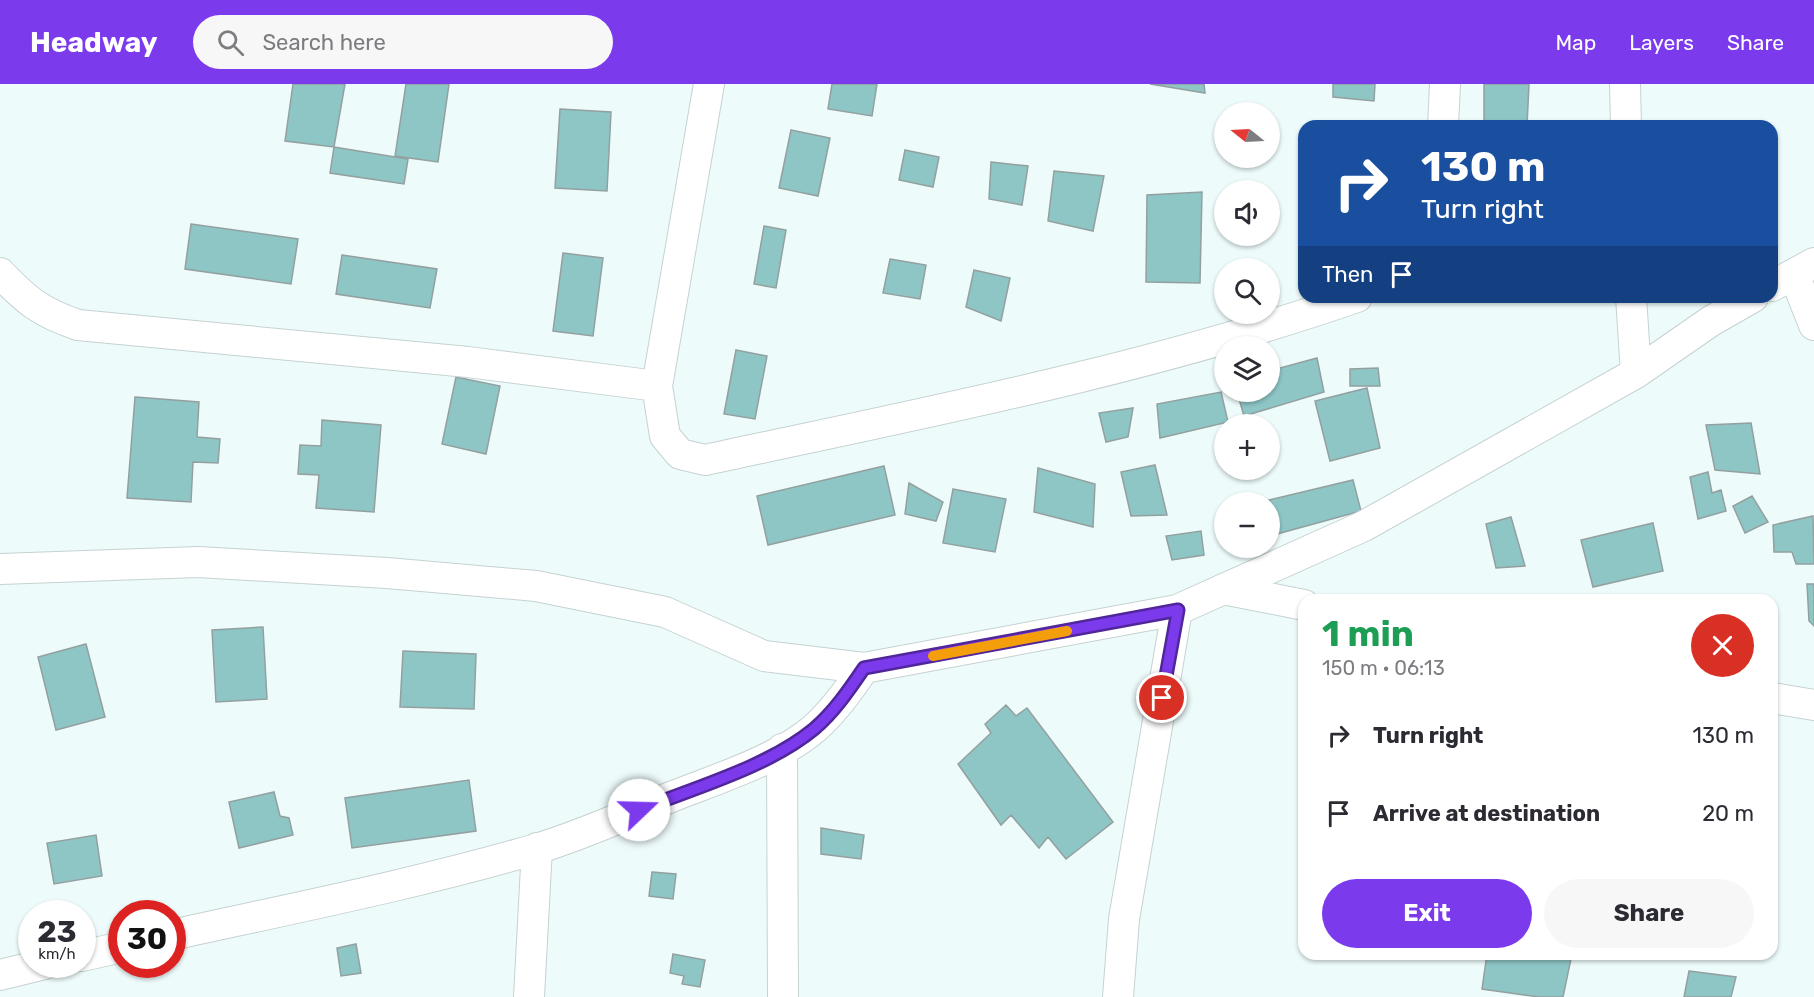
<!DOCTYPE html>
<meta charset="utf-8">
<style>
body{margin:0;font-family:Rubik,sans-serif;background:#f7f7f7;color:#2b2b33;height:100vh;display:flex;flex-direction:column;font-size:22px;white-space:nowrap}
*{box-sizing:border-box;margin:0}
p{font-size:20px;color:#7c7c81}
.icon{flex:none;width:33px;height:33px;fill:none;stroke:currentColor;stroke-width:2;stroke-linecap:round;stroke-linejoin:round}
.map{position:relative;flex:1;overflow:hidden}
.panel{position:absolute;left:1298px;top:510px;width:480px;height:366px;display:flex;flex-direction:column;background:#fff;border-radius:18px;box-shadow:0 2px 4px #0004}
.panel>*{flex:none}
.hud{position:absolute;left:1298px;top:36px;width:480px;height:183px;border-radius:18px;box-shadow:0 2px 4px #0004;background:#1a4fa0;color:#fff;overflow:hidden}
.needle{width:39px;rotate:288deg}
.buttons{position:absolute;left:1214px;top:18px;display:grid;gap:12px}
.buttons a{display:grid;place-items:center;width:66px;height:66px;border-radius:50%;background:#fff;box-shadow:0 2px 4px #0004;font-size:30px}
.speed{position:absolute;left:18px;top:816px;display:flex;gap:12px;font-size:30px;font-weight:700;text-align:center}
.speed>*{display:grid;place-content:center;width:78px;height:78px;border-radius:50%;background:#fff;box-shadow:0 2px 4px #0004;line-height:1}
.speed small{font-size:15px;font-weight:400}
.speed .limit{border:9px solid #d22;background:#fff;color:#111}
.pin{position:absolute;display:grid;place-items:center;width:51px;height:51px;color:#fff;margin:-26px;border:3px solid #fff;border-radius:50%;box-shadow:0 2px 6px #0007}
.me{position:absolute;width:66px;margin:-33px;rotate:69deg;stroke-linejoin:round;filter:drop-shadow(0 0 4px #0008)}
.turn{display:flex;align-items:center;gap:21px;height:126px;padding:0 24px;font-size:27px}
.turn .icon{width:78px;height:78px;stroke-width:2.5}
.turn b{display:block;font-size:42px;line-height:51px}
.then{display:flex;align-items:center;height:57px;padding:0 24px;background:#0003;gap:12px;font-size:22px}
.round{display:grid;place-items:center;flex:none;width:63px;height:63px;border-radius:32px;background:#f7f7f7}
.summary{display:flex;align-items:center;justify-content:space-between;height:102px;padding:0 24px}
h1{font-size:36px;font-weight:700;line-height:45px;color:#1e9e55}
.cta{display:flex;gap:12px;margin-top:auto;padding:12px 24px}
.cta a{flex:1;height:69px;border-radius:36px;background:#7c3aed;color:#fff;font-size:24px;font-weight:700;line-height:69px;text-align:center}
.cta a+a{background:#f7f7f7;color:#2b2b33}
ul{padding:0;list-style:none}
li{display:flex;align-items:center;gap:18px;height:78px;padding:0 24px}
li div{flex:1}
li b{display:block;font-size:22px}
li em{font-style:normal}
header{display:flex;align-items:center;gap:36px;box-sizing:border-box;height:84px;padding:0 30px;background:#7c3aed;color:#fff}
header strong{font-size:28px}
nav{display:flex;gap:33px;margin-inline-start:auto;font-size:21px}
.search{width:420px;height:54px;background:#f7f7f7;display:flex;align-items:center;gap:15px;box-sizing:border-box;padding:0 21px;border-radius:33px;color:#7c7c81;font-size:22px}
.map>svg:first-child{display:block}
.building{fill:#8ec5c5;stroke:#94a0a0;stroke-width:1.5}
.lines{fill:none;stroke-linecap:round;stroke-linejoin:round}
.minor-casing{stroke:#c6d2d2;stroke-width:32}
.minor{stroke:#fff;stroke-width:30}
.route-casing{stroke:#51269a;stroke-width:15}
.route{stroke:#7c3aed;stroke-width:10}
.slow{stroke:#f59e0b;stroke-width:10}
</style>
<header>
<strong>Headway</strong>
<div class="search"><svg class="icon" aria-label="search" viewBox="0 0 24 24"><circle cx="10" cy="10" r="6"/><path d="M15 15l6 6"/></svg>Search here</div>
<nav><a>Map</a><a>Layers</a><a>Share</a></nav>
</header>
<div class="map">
<svg width="1814" height="913" viewBox="0 0 1814 913">
<rect width="100%" height="100%" fill="#eefbfb"/>
<path class="building" d="M293,0H345L334,63L285,57Z
M406,0H449L438,78L395,72Z
M832,0H877L872,32L828,25Z
M1150,0H1204L1205,9Z
M1333,0H1375L1374,17L1333,13Z
M1484,0H1529L1527,42H1484Z
M560,25L611,28L607,107L555,104Z
M791,46L830,54L818,112L779,104Z
M334,63L408,75L404,100L330,89Z
M905,66L939,73L933,103L899,96Z
M991,78L1028,82L1022,121L989,115Z
M1054,87L1104,92L1093,147L1048,137Z
M1202,108L1200,199L1146,198L1147,111Z
M191,140L298,155L291,200L185,185Z
M764,142L786,146L776,204L754,200Z
M563,169L603,174L593,252L553,247Z
M342,171L437,185L430,224L336,210Z
M890,175L926,181L920,215L883,209Z
M974,186L1010,194L1001,237L966,223Z
M736,266L767,272L755,335L724,330Z
M1317,274L1324,308L1244,332L1237,308H1269V287Z
M1378,284L1380,302H1350V285Z
M456,293L500,302L486,370L442,360Z
M1367,304L1380,364L1330,377L1315,317Z
M1221,308L1228,338L1160,354L1157,320Z
M135,313L199,318L197,353L220,355L218,379L193,378L191,418L127,414Z
M1133,324L1128,353L1106,358L1099,329Z
M322,336L381,341L374,428L316,424L319,391L298,390L300,361L321,362Z
M1751,339L1760,390L1715,386L1706,341Z
M1155,381L1167,431L1131,432L1121,388Z
M884,382L895,431L768,461L757,412Z
M1038,384L1095,400L1093,443L1034,428Z
M1708,388L1712,409L1721,406L1726,427L1698,435L1690,393Z
M1353,396L1361,427L1277,450L1269,416Z
M909,399L943,418L936,437L905,430Z
M953,405L1006,415L995,468L943,459Z
M1752,412L1768,438L1745,449L1733,422Z
M1813,432L1814,480H1796L1792,468H1774L1773,441Z
M1511,433L1525,482L1496,484L1486,440Z
M1653,439L1663,487L1593,503L1581,456Z
M1201,447L1204,471L1172,476L1166,452Z
M1807,500H1814V542L1809,537Z
M263,543L267,615L216,618L212,546Z
M86,560L105,633L56,646L38,573Z
M403,567L476,570L474,625L400,623Z
M1006,621L1016,632L1027,624L1113,738L1066,775L1048,753L1039,764L1011,731L1001,741L958,680L991,649L985,640Z
M469,696L476,747L352,764L345,714Z
M274,708L280,732L289,734L293,751L239,764L229,718Z
M821,744L864,751L861,775L821,770Z
M96,751L102,792L54,800L47,759Z
M652,788L676,790L673,815L649,812Z
M356,860L361,889L341,892L337,864Z
M673,870L705,876L700,903L682,900L684,892L670,889Z
M1487,870H1572L1563,913H1539L1482,905Z
M1689,887L1736,893L1731,913H1684Z"/>
<g class="lines">
<defs>
<path id="minor" d="M709,0L657,302L665,352L680,370L705,376C924,329 1146,286 1357,213
M1625,0L1626,42
M1443,42L1445,0
M0,189C27,217 40,228 78,241L468,278L657,302
M1794,190L1814,241
M1772,202L1814,179
M1631,213L1636,289
M0,485L198,478L387,489L536,502L665,528L764,572L864,584L1177,526L1364,442L1636,289L1711,237L1753,213
M1223,505L1304,521
M1772,614L1814,621
M782,665L783,913
M172,851C294,824 416,800 536,765C583,751 630,729 676,711C720,694 779,675 815,644C834,627 849,606 864,584
M82,872L122,863
M0,891L45,880
M529,913L537,764
M1118,913L1124,835L1177,526"/>
</defs>
<use href="#minor" class="minor-casing"/>
<use href="#minor" class="minor"/>
</g>
<g class="lines">
<defs>
<path id="route" d="M639,726C694,704 768,683 814,645C834,628 849,606 864,584L1178,526L1162,614"/>
</defs>
<use href="#route" class="route-casing"/>
<use href="#route" class="route"/>
<path class="slow" d="M933,572L1067,547"/>
</g>
</svg>
<div class="buttons">
<a><svg class="needle" viewBox="-14 -14 28 28"><path d="M0-13l5 13h-10z" fill="#e53935"/><path d="M0 13l5-13h-10z" fill="#7c7c81"/></svg></a>
<a><svg class="icon" aria-label="sound" viewBox="0 0 24 24"><path d="M4 9h4l5-4v14l-5-4H4zM17 9q2 3 0 6"/></svg></a>
<a><svg class="icon" aria-label="search" viewBox="0 0 24 24"><circle cx="10" cy="10" r="6"/><path d="M15 15l6 6"/></svg></a>
<a><svg class="icon" aria-label="layers" viewBox="0 0 24 24"><path d="M12 4l9 5-9 5-9-5zM3 14l9 5 9-5"/></svg></a>
<a>+</a>
<a>−</a>
</div>
<div class="speed"><div>23<small>km/h</small></div><div class="limit">30</div></div>
<div class="pin" style="left:1162px;top:614px;background:#d93025"><svg class="icon" aria-label="arrive" viewBox="0 0 24 24"><path d="M6 21V4h12l-3 4 3 4H6"/></svg></div>
<svg class="me" style="left:639px;top:726px" viewBox="-20 -20 40 40"><circle r="19" fill="#fff"/><path d="M0-13L10 11 0 6-10 11z" fill="#7c3aed"/></svg>
<div class="hud">
<div class="turn"><svg class="icon" aria-label="right" viewBox="0 0 24 24"><path d="M7 20v-9h11M14 6l5 5-5 5"/></svg><div><b>130 m</b>Turn right</div></div>
<div class="then">Then<svg class="icon" aria-label="arrive" viewBox="0 0 24 24"><path d="M6 21V4h12l-3 4 3 4H6"/></svg></div>
</div>
<section class="panel">
<div class="summary"><div><h1>1 min</h1><p>150 m · 06:13</p></div><a class="round" style="background:#d93025;color:#fff"><svg class="icon" aria-label="close" viewBox="0 0 24 24"><path d="M6 6l12 12M18 6L6 18"/></svg></a></div>
<ul>
<li><svg class="icon" aria-label="right" viewBox="0 0 24 24"><path d="M7 20v-9h11M14 6l5 5-5 5"/></svg><div><b>Turn right</b></div><em>130 m</em></li>
<li><svg class="icon" aria-label="arrive" viewBox="0 0 24 24"><path d="M6 21V4h12l-3 4 3 4H6"/></svg><div><b>Arrive at destination</b></div><em>20 m</em></li>
</ul>
<div class="cta"><a>Exit</a><a>Share</a></div>
</section>
</div>
